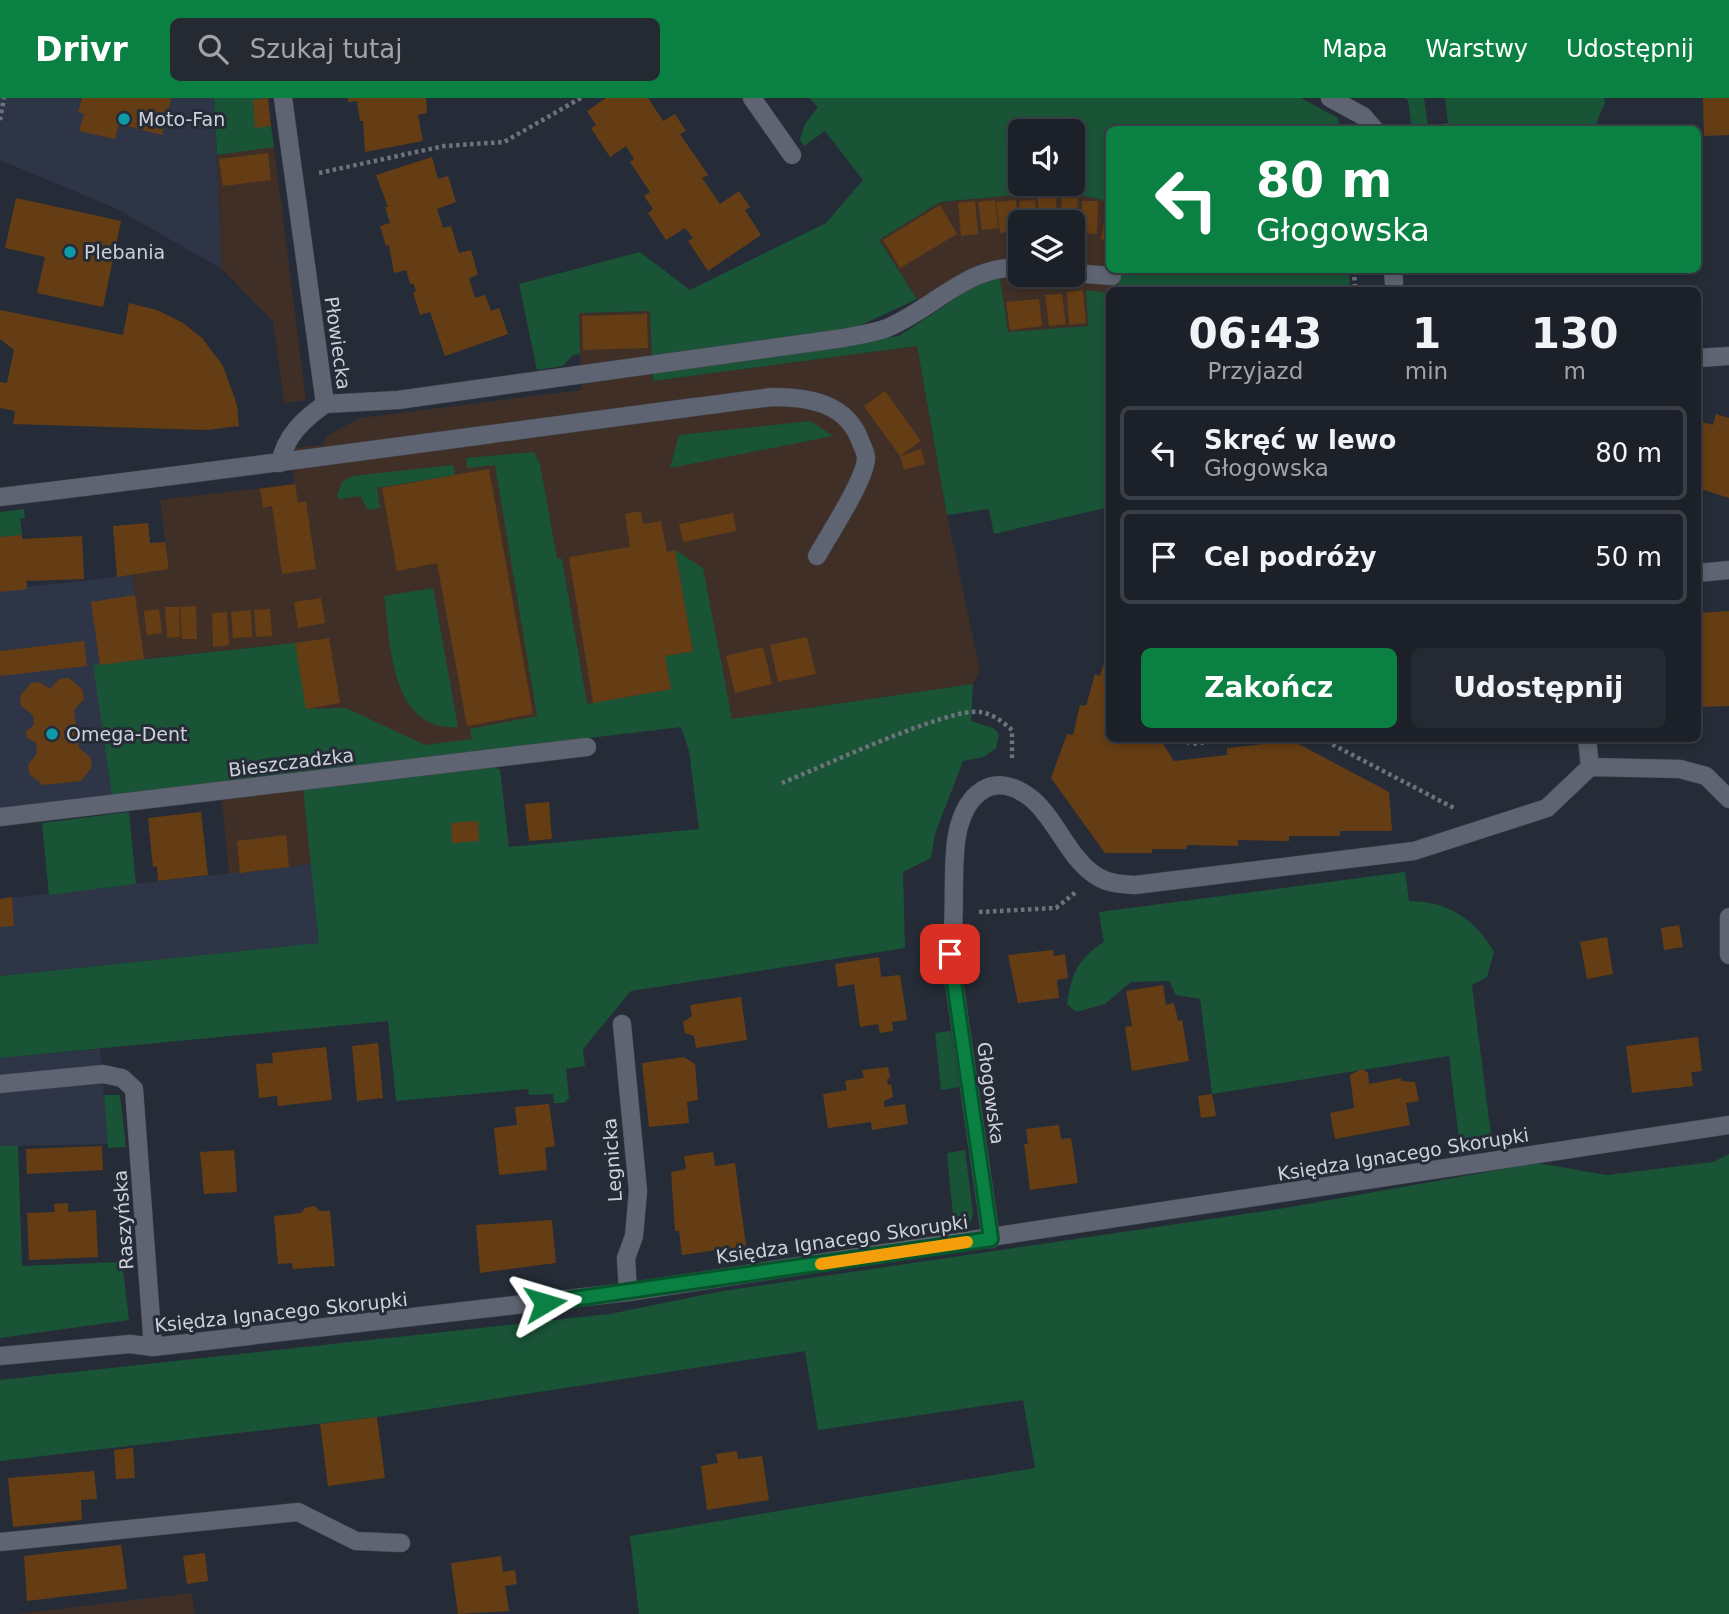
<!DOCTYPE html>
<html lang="pl">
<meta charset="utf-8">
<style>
body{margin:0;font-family:"DejaVu Sans",sans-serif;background:#252931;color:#f1f3f6;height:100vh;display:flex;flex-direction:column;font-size:26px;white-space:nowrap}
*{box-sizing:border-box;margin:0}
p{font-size:23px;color:#a0a3a8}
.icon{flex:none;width:38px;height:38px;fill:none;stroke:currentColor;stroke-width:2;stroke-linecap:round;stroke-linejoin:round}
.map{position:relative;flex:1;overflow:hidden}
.drawer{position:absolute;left:1106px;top:189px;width:595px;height:455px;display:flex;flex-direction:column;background:#1c2129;border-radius:10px;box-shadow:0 4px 10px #0003,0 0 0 2px #3a3e46}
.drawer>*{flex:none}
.top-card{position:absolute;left:1106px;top:28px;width:595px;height:147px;border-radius:10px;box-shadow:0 4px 10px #0003,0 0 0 2px #3a3e46;background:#0b8043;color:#fff;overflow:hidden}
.tools{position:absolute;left:1008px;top:21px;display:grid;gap:14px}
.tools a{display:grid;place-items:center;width:77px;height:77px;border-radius:10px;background:#1c2129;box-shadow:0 4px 10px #0003,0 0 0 2px #3a3e46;font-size:35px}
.pin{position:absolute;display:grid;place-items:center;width:60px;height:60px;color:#fff;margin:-30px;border-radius:14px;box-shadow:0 4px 10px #0006}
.me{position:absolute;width:77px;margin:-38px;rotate:83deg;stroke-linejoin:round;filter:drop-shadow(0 0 5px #0008)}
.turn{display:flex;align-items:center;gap:24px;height:147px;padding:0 35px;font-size:32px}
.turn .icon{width:91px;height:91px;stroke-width:2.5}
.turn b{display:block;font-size:49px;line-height:60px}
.eta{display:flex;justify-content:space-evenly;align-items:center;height:119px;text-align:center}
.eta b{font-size:42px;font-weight:600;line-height:49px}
.cta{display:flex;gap:14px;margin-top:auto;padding:14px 35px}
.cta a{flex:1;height:80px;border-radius:10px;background:#0b8043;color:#fff;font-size:28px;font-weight:600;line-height:80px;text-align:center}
.cta a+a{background:#252931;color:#f1f3f6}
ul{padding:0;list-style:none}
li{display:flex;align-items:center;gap:21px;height:94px;margin:0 14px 10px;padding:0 21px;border:4px solid #3a3e46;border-radius:10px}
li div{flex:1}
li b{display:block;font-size:26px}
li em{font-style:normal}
header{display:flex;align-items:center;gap:42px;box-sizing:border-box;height:98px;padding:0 35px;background:#0b8043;color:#fff}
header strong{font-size:33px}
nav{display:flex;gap:38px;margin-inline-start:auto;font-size:24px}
.search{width:490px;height:63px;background:#252931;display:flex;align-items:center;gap:18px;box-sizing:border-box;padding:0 24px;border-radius:10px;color:#a0a3a8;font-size:26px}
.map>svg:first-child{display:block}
.built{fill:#2d3546}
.industrial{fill:#402f26;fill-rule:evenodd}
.green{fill:#195437;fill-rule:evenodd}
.building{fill:#653d14}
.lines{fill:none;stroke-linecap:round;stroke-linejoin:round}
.minor-casing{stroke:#444952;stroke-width:19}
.path{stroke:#6d727b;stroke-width:4.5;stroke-dasharray:3.5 3.5;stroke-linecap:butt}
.minor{stroke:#5e6471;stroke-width:18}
.route-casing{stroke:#07532c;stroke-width:18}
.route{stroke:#0b8043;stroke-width:12}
.slow{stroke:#f59e0b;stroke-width:12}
.culture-dot{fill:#0f9aa8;stroke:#262c37;stroke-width:2.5}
.labels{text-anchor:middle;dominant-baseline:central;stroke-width:6;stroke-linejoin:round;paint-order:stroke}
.poi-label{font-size:19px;fill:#ced1d9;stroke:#262c37;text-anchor:start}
.street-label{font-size:19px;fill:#ced1d9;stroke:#262c37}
</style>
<header>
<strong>Drivr</strong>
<div class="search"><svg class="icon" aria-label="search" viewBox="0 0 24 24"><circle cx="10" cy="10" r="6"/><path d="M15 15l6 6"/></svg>Szukaj tutaj</div>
<nav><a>Mapa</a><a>Warstwy</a><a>Udostępnij</a></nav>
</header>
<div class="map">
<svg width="1729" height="1516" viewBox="0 0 1729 1516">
<rect width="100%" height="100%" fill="#262c37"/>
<path class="built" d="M0,0H214L222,171L117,111L0,62Z
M22,437L27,489L132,477L144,561L295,545L336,612L112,697L0,710V439Z
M312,766L320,845L0,878V801Z
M100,951L108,1046L0,1048V960Z"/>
<path class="industrial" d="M274,49L306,302L284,305L273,223L222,171L217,57Z
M1059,93L1109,103L1110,172H1120L1117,192L1109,195L1086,193L1089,228L1008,235L1000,180L979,185L928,218L879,142L940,104ZM1020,124H1073V177H1020Z
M650,213L653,283L917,248L947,417L980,573L973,586L681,629L389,662L306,611L295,545L144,561L132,477L169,471L160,402L294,386L291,350L322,347L328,337L360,320L581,292L579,215Z
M303,691L312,766L229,776L222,702Z
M192,1495L195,1516H17Z"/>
<path class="green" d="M214,0H268L253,2L255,29L271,28L274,49L217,57Z
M809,0H1301L1338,20L1341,31L1110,32L1109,103L1059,93L940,104L879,142L917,201L846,234L652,263L650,213L579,215L580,256L573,257L563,268L537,272L519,186L640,154L690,192L826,125L863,82L825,33L804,48L800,41L805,26L818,9ZM1020,33H1073V86H1020Z
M1405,0H1424L1428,28L1448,25L1445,0H1604L1605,4L1594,31L1412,32L1408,2Z
M1120,172H1349L1350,192H1117Z
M1000,180L1008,234L1088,228L1086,192L1109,195V409L994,436L989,411L947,417L917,248L653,283V275L899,238L979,185Z
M811,323L833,338L670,370L679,337Z
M534,354L540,366L557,460L562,461L587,606L671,591L665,558L693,553L675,452L703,470L732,621L973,586L971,623L993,630L999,636L996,650L984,659L963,663L935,736L931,760L903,774L905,850L631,893L583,951L585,968L566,971L569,1000L564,1005H554L553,996L529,997L528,991L396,1003L388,923L0,960V878L319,845L303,691L493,668L500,672L509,749L699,731L689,653L681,629L112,697L93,567L295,545L307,611L346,610L425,647L472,641L470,631L537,618L495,367L467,370L466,360Z
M453,367L455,377L377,390L380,410L368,412L360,398L339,401L337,398L342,384L352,378Z
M24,411L25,420L20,421L22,437L0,439V414Z
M433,490L458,629C390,634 391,546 384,498Z
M129,714L136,786L49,797L42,725Z
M1405,774L1409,803C1447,803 1475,821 1494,854L1487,879L1472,887L1492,1045L1460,1050L1449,958L1212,996L1200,901L1176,897L1169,883L1131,884L1105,906L1076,914L1067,906C1071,877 1079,859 1104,844L1099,814Z
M951,933L959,989L941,992L935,935Z
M120,997L126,1049L108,1050L104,997Z
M0,1048H18L22,1168L122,1164L129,1222L0,1240Z
M965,1052L973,1115L971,1124L954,1128L947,1055Z
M1729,1056V1516H639L630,1438L1035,1370L1023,1302L818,1332L805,1253L377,1319L0,1363V1282L610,1216L723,1193L1279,1111L1537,1065L1607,1077L1713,1064Z"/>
<path class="building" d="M82,0H171L162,37L119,26L115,41L79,33L84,16L78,14Z
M268,0L271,28L255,30L253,2Z
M348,0H426L427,15L418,17L423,43L365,54L363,23H360L357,3L348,4Z
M606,0H648L663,23L675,16L686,33L680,36L708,77L702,80L720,106L739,93L750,109L745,112L761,137L708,173L688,143L693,140L685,130L666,142L648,115L653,111L644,98L650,94L630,64L634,61L626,48L610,59L591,30L596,27L587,13Z
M1703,0H1729V37L1704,38Z
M268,55L271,82L223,88L219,61Z
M432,59L438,81L448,78L456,104L437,111L443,130L451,128L459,155L471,152L478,177L469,180L475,200L485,197L491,213L499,210L508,236L445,258L430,214L420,217L413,194L416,193L413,185L410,186L406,172L394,175L389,147L386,148L380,128L390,125L385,109H388L376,77Z
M1055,95L1058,124H1040L1037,97Z
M1062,98L1078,99L1075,133H1073V124H1060Z
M16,100L121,123L103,209L37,195L45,159L5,150Z
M995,102L998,130L982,132L978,104Z
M1016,102L1019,133L1000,135L996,104Z
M1035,102L1037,124H1021L1019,103Z
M975,103L978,136L961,138L958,105Z
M1082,103H1098L1097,136L1081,135Z
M940,107L957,136L900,170L883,142Z
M1107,108L1110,109V143L1101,141Z
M1083,192L1086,225L1069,227L1067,194Z
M1062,196L1066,226L1049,228L1045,197Z
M1039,201L1042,228L1010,232L1006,204Z
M129,205L157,212L183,225L202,240L223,268L237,307L239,328L207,332L13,326L15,313L0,310V284L7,285L14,252L0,241V212L123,237Z
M647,216L648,250L583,252L582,218Z
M885,293L921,343L900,358L864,308Z
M1716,316L1729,320V400L1698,390V323L1713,327Z
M921,351L925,366L904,372L900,358Z
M489,371L533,616L467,628L437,465L397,473L382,390Z
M295,386L298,405L306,403L316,471L282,476L272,408L263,410L260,391Z
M641,413L643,426L661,423L667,454L675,452L693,553L665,558L671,591L593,605L569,459L630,449L625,416Z
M733,415L736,433L683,444L679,426Z
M148,425L150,445L165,444L169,471L117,479L113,428Z
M22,437V441L82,438L84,481L26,483L27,491L0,494V439Z
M135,497L144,561L100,567L91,504Z
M321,500L325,525L298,530L294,504Z
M196,508L197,541H182L180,509Z
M165,509H179L180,539L167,540Z
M159,511L162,535L147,537L144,513Z
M270,511L272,538L256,539L254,512Z
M251,512L252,539L233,540L231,514Z
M1729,513V608L1698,609V515Z
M227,514L229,547L213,549L212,515Z
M807,539L816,576L778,584L770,547Z
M329,540L340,605L306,611L295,545Z
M84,543L87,568L0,578V553Z
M763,549L772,586L735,595L726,558Z
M1109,549L1110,640H1159L1174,663L1227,657V650L1293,643L1389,694L1392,733H1340V738H1289V743L1238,742V748L1187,747L1186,751H1152V755H1105L1051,680L1067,636L1073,637L1080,607L1086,608L1095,576L1100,578Z
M69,580L82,591L84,601L74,612L79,650L90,659L92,669L81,683L43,687L29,676L28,667L37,655L36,645L27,640L26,633L34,627L33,617L21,608L20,598L31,585L39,584L50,591L59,581Z
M549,704L552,741L529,743L525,706Z
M201,714L208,777L158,783L157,768L153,769L148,720Z
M478,723L479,743L452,745L451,725Z
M286,737L289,769L240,775L237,743Z
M12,799L14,828L0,829V801Z
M1679,827L1683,849L1664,852L1661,830Z
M1607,839L1613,876L1587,881L1580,844Z
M1053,852L1054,858L1065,856L1068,880L1057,882L1059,900L1018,905L1008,857Z
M879,859L881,879L900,877L907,922L892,924L893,933L880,935L878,926L860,929L854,886L838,889L835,866Z
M1163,887L1166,907L1174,905L1178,923L1182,922L1189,963L1132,973L1125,929L1132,928L1126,893Z
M741,899L747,942L696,950L694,938L685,935L683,924L692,918L690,907Z
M1698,939L1702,973L1691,974L1693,988L1632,995L1626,948Z
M378,945L383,1000L357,1003L352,948Z
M326,949L332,1002L278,1008L277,998L259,1000L256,966L273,965L272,955Z
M684,959L695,966L698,1002L687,1004L689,1025L649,1029L642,965Z
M888,969L890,980L887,981L888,987L891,986L893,999L884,1003V1009L905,1006L908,1026L872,1032L871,1024L828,1030L823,996L847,992L845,983L864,980L862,972Z
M1362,971L1368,975L1369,986L1401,980V983L1415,984L1419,1003L1406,1005L1410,1027L1335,1041L1330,1015L1354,1010L1350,977Z
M1212,996L1216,1018L1201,1020L1198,998Z
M549,1006L555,1048L545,1050L547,1072L499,1077L494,1030L517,1027L515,1009Z
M1059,1027L1061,1041L1071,1040L1078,1085L1030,1092L1024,1046H1028L1026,1031Z
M102,1048L103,1072L27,1076L26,1051Z
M234,1052L237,1094L204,1096L200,1054Z
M713,1054L715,1068L735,1065L746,1148L682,1157L679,1133H675L671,1074L686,1071L684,1058Z
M68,1105V1114L96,1112L98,1159L29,1162L27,1115L55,1114L54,1106Z
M315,1108L320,1113H330L335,1168L293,1171L292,1165L278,1166L274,1118L301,1115L305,1110Z
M552,1122L556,1165L480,1175L476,1127Z
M377,1319L385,1380L328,1388L320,1326Z
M133,1350L135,1380L116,1381L114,1352Z
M737,1353L738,1361L762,1358L769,1402L707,1412L701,1368L718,1365L716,1356Z
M94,1373L97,1401L81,1402L82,1422L13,1429L8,1380Z
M121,1447L127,1491L27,1503L24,1458Z
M205,1455L208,1483L187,1486L183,1458Z
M501,1458L503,1474L515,1472L517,1486L505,1488L509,1513L458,1516L451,1465Z"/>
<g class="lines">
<defs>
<path id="minor" d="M752,0L792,57
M1330,0L1363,18L1375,32
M1393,172L1394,185
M1073,175L1112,178
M1698,260L1729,258
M325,306L398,302L844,240C858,237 874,235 887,230C933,211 969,166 1020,170
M280,365C286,337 303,322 325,306L283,0
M0,399C258,369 514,332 772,299C809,299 848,305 861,345C863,349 866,356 866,360C866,381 828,438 817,458
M1698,475L1729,472
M1590,669L1680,671L1706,678L1729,701
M0,719L587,649
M1729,819V857
M953,829C955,800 952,766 957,737C965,696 993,670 1032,701C1057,722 1069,762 1098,779C1110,786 1122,786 1135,787L1414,753L1547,710L1590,669L1587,640
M950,856L991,1141
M622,926L638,1093L634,1138L626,1160L628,1194
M0,986L103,976L122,980L134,991L153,1249
M0,1258L130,1246L153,1249L628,1194L1729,1027
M0,1444L298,1414L356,1443L401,1445"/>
</defs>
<use href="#minor" class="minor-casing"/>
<path class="path" d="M0,22L4,0
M319,75L444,48L504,44L581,0
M1354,172L1355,192
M1181,640L1191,646L1240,640
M1320,640L1454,710
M782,685C817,671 949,609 980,614C993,616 1003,624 1012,632V661
M979,814L1056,810L1076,794"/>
<use href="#minor" class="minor"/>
</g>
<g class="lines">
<defs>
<path id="route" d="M545,1205L991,1141L950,856"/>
</defs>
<use href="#route" class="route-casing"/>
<use href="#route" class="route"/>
<path class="slow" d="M821,1166L967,1144"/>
</g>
<g class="culture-dot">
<circle cx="124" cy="21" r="7"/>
<circle cx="70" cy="154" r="7"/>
<circle cx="52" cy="636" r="7"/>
</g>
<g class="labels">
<g class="poi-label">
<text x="138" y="21">Moto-Fan</text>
<text x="84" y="154">Plebania</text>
<text x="66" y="636">Omega-Dent</text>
</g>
<g class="street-label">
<text transform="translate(338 245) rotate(82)">Płowiecka</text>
<text transform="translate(291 664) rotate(-7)">Bieszczadzka</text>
<text transform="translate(991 995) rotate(82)">Głogowska</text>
<text transform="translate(1403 1056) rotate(-9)">Księdza Ignacego Skorupki</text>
<text transform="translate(612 1062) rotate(-94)">Legnicka</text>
<text transform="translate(123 1122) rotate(-94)">Raszyńska</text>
<text transform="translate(842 1141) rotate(-8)">Księdza Ignacego Skorupki</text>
<text transform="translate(281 1214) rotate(-6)">Księdza Ignacego Skorupki</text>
</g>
</g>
</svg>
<div class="tools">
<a><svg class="icon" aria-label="sound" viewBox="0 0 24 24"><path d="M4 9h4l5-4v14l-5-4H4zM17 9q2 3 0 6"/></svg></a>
<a><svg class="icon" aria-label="layers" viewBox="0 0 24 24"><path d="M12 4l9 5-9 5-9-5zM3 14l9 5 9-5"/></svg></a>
</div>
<div class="pin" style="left:950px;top:856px;background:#d93025"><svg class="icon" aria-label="arrive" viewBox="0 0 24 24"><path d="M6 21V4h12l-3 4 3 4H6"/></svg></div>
<svg class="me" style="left:545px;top:1205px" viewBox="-20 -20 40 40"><path d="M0-17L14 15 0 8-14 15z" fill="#0b8043" stroke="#fff" stroke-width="4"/></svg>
<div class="top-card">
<div class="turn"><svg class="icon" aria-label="left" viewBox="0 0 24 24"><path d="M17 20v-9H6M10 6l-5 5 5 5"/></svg><div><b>80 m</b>Głogowska</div></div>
</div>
<section class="drawer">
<div class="eta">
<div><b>06:43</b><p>Przyjazd</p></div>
<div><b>1</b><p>min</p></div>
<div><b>130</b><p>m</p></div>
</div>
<ul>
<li><svg class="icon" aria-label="left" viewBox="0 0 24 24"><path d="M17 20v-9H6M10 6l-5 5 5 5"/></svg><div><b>Skręć w lewo</b><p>Głogowska</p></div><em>80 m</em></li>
<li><svg class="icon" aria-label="arrive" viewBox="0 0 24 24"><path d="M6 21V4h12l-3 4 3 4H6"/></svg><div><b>Cel podróży</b></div><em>50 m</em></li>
</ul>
<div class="cta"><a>Zakończ</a><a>Udostępnij</a></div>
</section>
</div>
